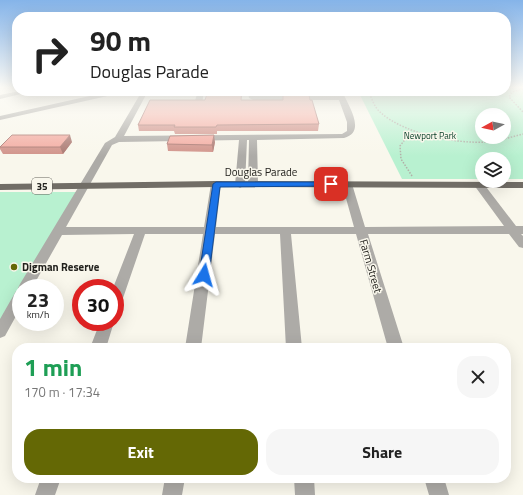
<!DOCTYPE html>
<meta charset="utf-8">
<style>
body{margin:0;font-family:"Titillium Web",sans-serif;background:#f6f6f6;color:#222;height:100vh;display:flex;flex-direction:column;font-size:15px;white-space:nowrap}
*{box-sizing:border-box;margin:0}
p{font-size:13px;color:#767676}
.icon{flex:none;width:22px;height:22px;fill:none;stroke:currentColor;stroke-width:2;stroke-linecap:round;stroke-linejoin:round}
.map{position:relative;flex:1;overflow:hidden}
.sheet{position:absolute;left:12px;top:343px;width:499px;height:140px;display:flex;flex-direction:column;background:#fff;border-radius:16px;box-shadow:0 4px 16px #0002}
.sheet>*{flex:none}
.guide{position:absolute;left:12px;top:12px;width:499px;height:84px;border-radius:16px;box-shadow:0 4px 16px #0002;background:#fff;color:#222;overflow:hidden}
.needle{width:26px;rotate:262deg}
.fabs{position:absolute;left:475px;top:108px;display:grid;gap:8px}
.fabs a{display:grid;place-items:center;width:36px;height:36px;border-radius:50%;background:#fff;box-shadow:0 4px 16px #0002;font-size:20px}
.speed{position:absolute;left:12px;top:279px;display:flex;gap:8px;font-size:20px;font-weight:700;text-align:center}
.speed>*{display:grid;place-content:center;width:52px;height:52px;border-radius:50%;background:#fff;box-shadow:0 4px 16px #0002;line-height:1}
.speed small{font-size:10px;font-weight:400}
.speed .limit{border:6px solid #d22;background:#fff;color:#111}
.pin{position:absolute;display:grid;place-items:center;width:34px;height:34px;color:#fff;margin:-17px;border-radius:8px;box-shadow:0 2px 6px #0006}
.me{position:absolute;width:44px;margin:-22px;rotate:8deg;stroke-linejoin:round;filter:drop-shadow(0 0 3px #0008)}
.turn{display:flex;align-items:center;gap:14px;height:84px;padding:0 12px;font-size:18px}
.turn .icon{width:52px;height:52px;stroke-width:2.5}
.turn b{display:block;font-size:28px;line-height:34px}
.round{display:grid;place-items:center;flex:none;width:42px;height:42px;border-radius:16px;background:#f6f6f6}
.overview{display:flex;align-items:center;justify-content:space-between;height:68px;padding:0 12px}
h1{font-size:24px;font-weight:700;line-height:30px;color:#1e9e55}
.button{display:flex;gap:8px;margin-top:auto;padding:8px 12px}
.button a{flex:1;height:46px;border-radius:16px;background:#646805;color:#fff;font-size:16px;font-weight:700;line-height:46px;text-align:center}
.button a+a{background:#f6f6f6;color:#222}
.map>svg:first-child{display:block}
.green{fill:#b8f1d0;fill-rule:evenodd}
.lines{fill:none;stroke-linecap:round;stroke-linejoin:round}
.path{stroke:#b1afa7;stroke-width:1.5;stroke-dasharray:1.5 1.5;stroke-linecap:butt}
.minor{fill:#adaba7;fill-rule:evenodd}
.major{fill:#716d66;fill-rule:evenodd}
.wall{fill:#d1938a}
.shaded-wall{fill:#aa7871}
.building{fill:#f3aba1;stroke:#aa7871}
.route{fill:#1a73e8;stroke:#114b97}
.poi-dot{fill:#646805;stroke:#f9f7ec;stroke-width:1.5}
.labels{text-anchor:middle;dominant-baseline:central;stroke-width:3;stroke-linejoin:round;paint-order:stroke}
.far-park-label{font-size:9px;fill:#0a4129;stroke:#f9f7ec}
.shield{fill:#f9f7ec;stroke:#62615b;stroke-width:1}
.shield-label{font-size:10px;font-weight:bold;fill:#22211d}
.street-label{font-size:11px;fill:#22211d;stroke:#f9f7ec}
.poi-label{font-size:11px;font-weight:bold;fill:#22211d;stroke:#f9f7ec;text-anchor:start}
</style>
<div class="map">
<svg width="523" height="495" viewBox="0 0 523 495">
<rect width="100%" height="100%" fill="#f9f7ec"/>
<path class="green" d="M506,87H523V179H504V159H482V179H402L358,91H506ZM482,115H504V137H482Z
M0,192H82L21,288L0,332Z"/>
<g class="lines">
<path class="path" d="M523,89L512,92L509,97L523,112
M368,91C372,98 374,107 380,112C404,134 456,144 487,142C499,141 511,137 523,134
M412,176L401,159L400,146L406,138L416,135L418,132"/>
<path class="minor" d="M20,91H33L0,99V95Z
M112,91H124L121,93L0,120V116Z
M142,91H148L124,136L342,134L347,131V122L339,100H253L249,98L248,91H254L256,96H338L336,91H342C348,105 367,132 344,138L257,140L258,184L253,187L248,184L249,140H247L245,185L240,188L235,185L239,140L119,142L112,145L66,227H204L211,184L216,181L221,184L216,227H354L342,184L347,181L352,184L365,227L504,226L474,185L479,182L483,183L516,226H523V234H521L523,236V248L519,247L509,234H368L404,348H388L356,234H291L302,348H286L280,234H215L201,348H185L203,234H145L122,301L120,305L115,306V288H113L134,234L62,235L32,288H21V307L5,336L0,338V319L16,291L20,290L18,288L20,284L105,143L115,137Z
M198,91H204L202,104L198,106L194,104Z
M100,322H114L106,348H90Z
M41,478H61L55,495H35Z
M165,478H185L182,495H162Z
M294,478H314L315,495H295Z
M424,478H444L449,495H429Z"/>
<path class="major" d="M216,181L523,182V188L216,187L0,190V184Z"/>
</g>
<path class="wall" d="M281,91H308L307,94H282Z
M283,95L310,100L319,124L318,131H217V134H175L174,131H139L138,125L242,100H282Z
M72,142L63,154H3L0,149V147Z
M215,142L213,152L168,151L167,144Z"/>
<path class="shaded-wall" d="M70,135L72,142L63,154L60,147Z
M214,135L215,142L213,152L212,145Z"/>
<path class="building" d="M208,91H242L241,100H283V95H309L310,100H312L319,124L217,125L216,127H174L175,125H138L150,100H205Z
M12,135H70L60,147H0Z
M214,135L212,145L167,144L170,136Z"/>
<linearGradient id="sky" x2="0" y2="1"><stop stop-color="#85b4e9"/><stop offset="0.56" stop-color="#fcfbf6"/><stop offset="1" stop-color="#fcfbf6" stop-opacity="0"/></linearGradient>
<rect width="523" height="156" fill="url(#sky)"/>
<path class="route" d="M216,182H331L335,184L331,186L220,187L209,275L204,278L199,275L213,184Z"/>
<circle class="poi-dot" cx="14" cy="267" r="4"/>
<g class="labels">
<g class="far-park-label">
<text x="430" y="135">Newport Park</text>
</g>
<rect class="shield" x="32" y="178" width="20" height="16" rx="3"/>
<g class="shield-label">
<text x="42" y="186">35</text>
</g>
<g class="street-label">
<text x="261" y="172">Douglas Parade</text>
<text transform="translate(371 266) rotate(74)">Farm Street</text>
</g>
<g class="poi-label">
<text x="22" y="267">Digman Reserve</text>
</g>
</g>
</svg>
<div class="fabs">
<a><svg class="needle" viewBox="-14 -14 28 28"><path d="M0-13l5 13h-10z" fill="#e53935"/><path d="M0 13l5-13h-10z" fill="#767676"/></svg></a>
<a><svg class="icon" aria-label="layers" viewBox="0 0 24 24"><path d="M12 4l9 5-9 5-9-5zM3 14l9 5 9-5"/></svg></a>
</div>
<div class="speed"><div>23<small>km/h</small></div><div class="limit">30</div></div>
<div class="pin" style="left:331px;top:184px;background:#d93025"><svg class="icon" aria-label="arrive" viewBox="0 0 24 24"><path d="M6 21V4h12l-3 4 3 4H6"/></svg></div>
<svg class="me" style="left:204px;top:275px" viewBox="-20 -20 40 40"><path d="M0-17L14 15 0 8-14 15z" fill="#1a73e8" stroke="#fff" stroke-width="4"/></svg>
<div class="guide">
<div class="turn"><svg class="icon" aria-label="right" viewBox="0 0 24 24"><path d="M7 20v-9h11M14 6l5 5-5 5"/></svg><div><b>90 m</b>Douglas Parade</div></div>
</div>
<section class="sheet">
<div class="overview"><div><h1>1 min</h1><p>170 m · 17:34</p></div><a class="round"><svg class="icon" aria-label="close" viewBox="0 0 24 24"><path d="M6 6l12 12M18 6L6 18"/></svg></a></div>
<div class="button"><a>Exit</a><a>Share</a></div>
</section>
</div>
